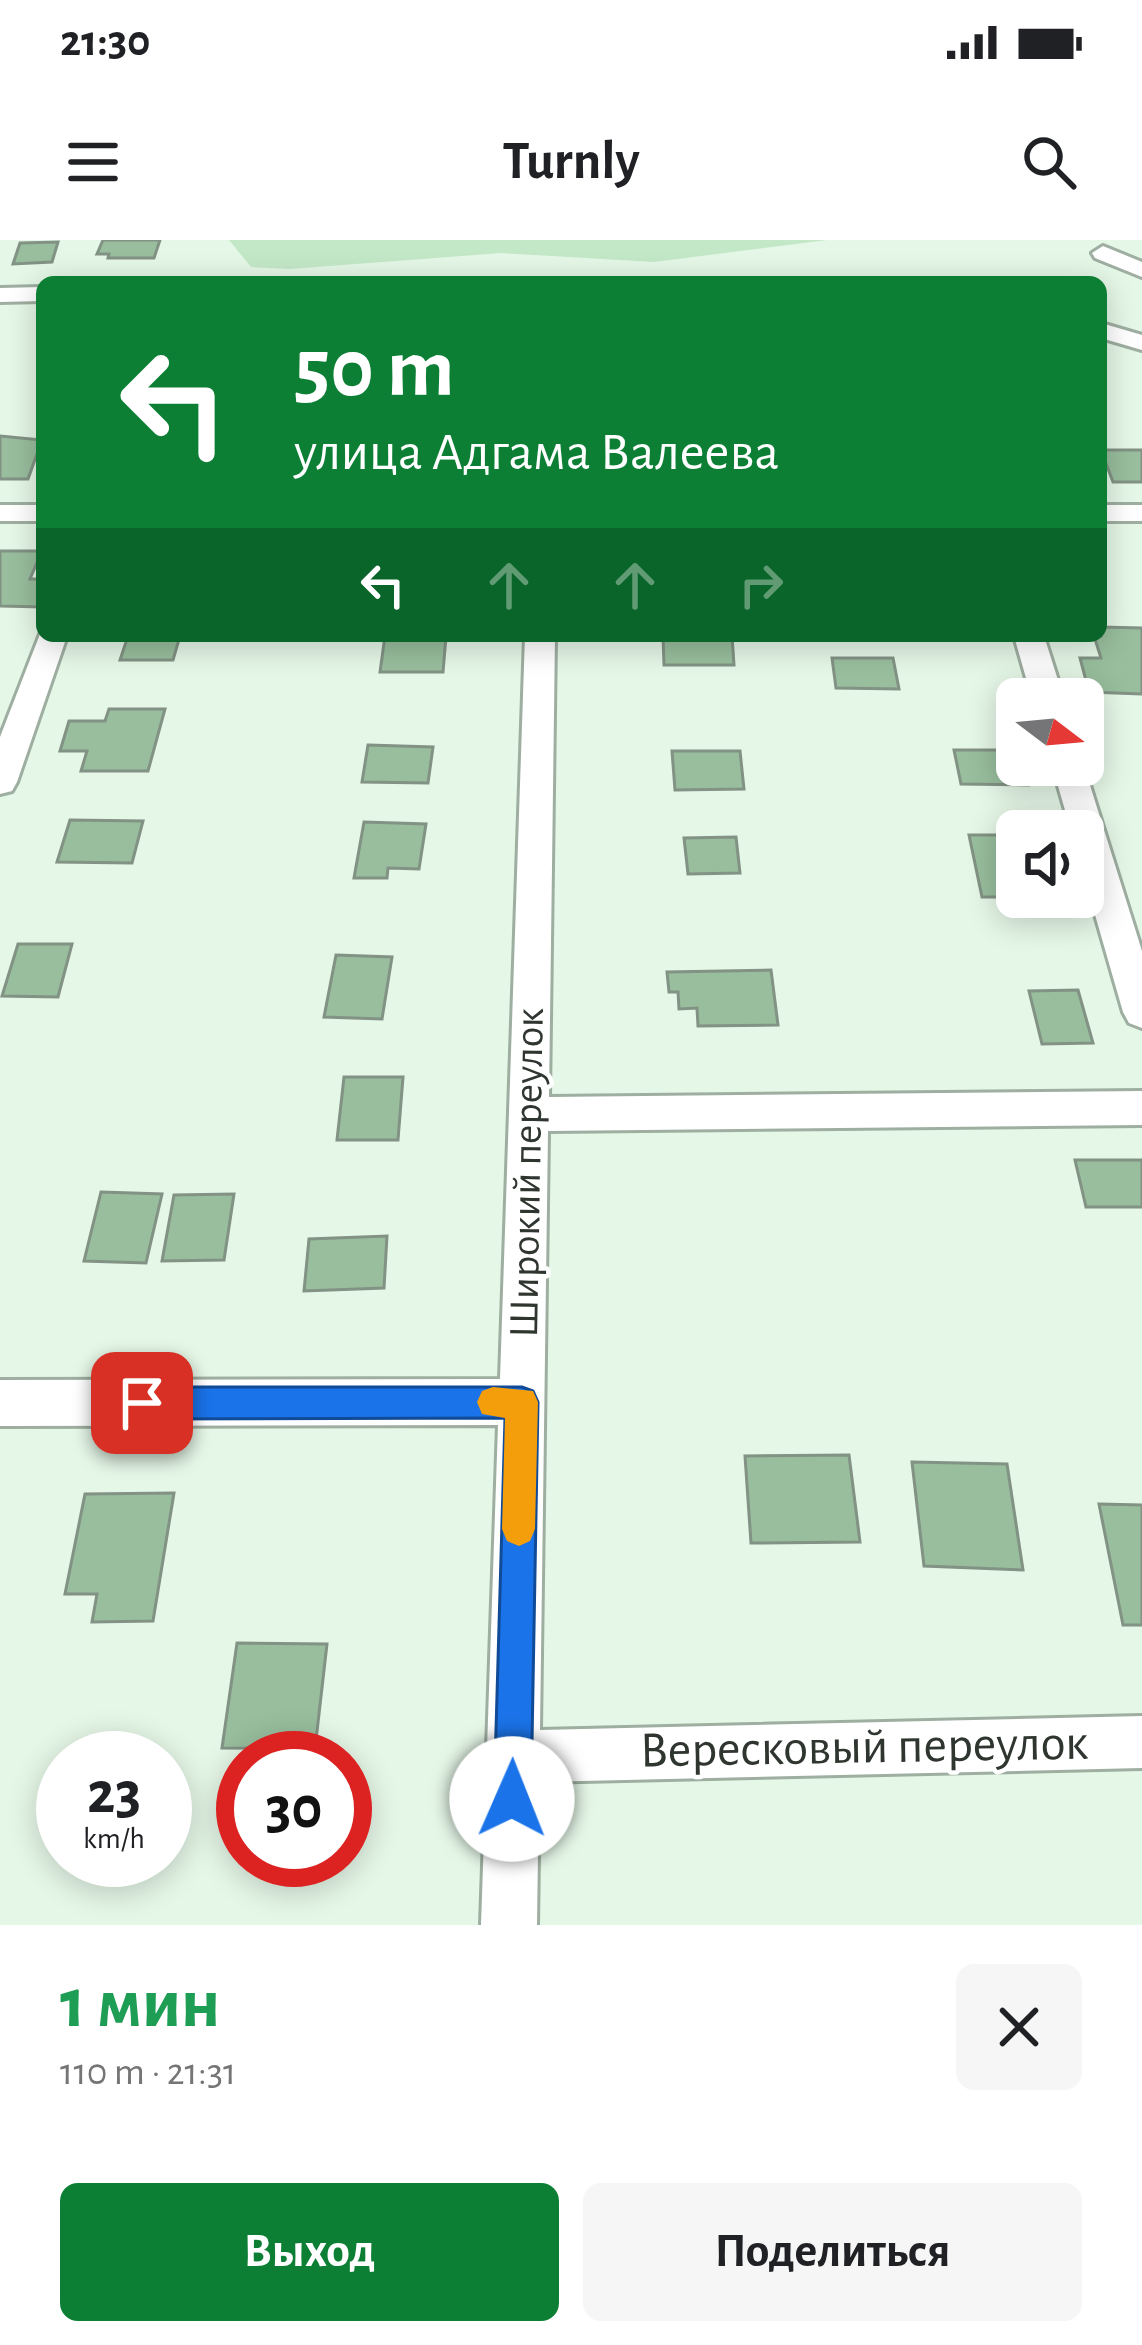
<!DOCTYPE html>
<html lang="ru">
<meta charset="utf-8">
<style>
body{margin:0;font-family:"Alegreya Sans",sans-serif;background:#f6f6f6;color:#202124;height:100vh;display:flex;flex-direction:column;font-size:45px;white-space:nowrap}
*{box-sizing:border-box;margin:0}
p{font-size:39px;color:#757577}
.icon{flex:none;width:66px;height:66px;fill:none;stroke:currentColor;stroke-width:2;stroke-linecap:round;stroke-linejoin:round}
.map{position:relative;height:1685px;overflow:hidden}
.sheet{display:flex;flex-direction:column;background:#fff;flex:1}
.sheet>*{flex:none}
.banner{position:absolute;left:36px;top:36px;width:1071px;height:366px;border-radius:18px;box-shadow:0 6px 30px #0003;background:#0d7f35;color:#fff;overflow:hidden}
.needle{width:78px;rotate:106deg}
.tools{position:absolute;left:996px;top:438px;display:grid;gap:24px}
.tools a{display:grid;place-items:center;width:108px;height:108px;border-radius:18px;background:#fff;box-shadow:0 6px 30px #0003;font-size:60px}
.speed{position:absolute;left:36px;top:1491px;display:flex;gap:24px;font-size:60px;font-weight:700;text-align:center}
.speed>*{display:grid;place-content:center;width:156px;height:156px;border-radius:50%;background:#fff;box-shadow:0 6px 30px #0003;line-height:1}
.speed small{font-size:30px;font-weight:400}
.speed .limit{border:18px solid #d22;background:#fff;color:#111}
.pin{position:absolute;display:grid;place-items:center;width:102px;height:102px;color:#fff;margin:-51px;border-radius:24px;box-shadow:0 6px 18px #0006}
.me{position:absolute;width:132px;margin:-66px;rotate:1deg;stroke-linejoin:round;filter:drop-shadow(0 0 9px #0008)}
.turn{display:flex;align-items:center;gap:42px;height:252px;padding:0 60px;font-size:54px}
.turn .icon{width:156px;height:156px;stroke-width:2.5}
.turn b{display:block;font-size:84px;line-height:102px}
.lanes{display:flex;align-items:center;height:114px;padding:0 60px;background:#0003;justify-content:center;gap:60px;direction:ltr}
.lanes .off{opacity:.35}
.round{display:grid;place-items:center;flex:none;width:126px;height:126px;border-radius:18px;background:#f6f6f6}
.summary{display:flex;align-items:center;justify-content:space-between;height:204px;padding:0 60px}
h1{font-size:72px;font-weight:700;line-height:90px;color:#1e9e55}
.cta{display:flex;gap:24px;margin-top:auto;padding:24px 60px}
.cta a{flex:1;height:138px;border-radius:18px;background:#0d7f35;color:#fff;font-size:48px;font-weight:700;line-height:138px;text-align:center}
.cta a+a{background:#f6f6f6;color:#202124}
.status{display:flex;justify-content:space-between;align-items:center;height:84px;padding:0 60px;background:#fff;direction:ltr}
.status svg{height:33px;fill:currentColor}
header{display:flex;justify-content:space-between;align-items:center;height:156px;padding:0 60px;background:#fff;font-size:54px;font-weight:700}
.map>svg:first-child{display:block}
.green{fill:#c3e8c7}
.building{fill:#98be9d;stroke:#829284;stroke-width:3}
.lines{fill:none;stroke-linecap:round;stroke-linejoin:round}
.street-casing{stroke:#9eaea0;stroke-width:6}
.street{fill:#fff;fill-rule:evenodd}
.route{fill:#1a73e8;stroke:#114b97;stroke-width:3}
.slow{fill:#f59e0b}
.labels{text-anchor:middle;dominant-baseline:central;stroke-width:9;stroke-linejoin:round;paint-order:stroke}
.street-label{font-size:42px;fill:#2f352f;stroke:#fff}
.near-street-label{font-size:51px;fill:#2f352f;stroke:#fff}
</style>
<div class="status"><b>21:30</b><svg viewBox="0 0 49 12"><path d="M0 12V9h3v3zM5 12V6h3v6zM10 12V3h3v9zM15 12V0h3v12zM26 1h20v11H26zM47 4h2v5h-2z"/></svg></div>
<header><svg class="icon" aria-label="menu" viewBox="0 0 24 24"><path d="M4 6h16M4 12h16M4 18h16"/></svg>Turnly<svg class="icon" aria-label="search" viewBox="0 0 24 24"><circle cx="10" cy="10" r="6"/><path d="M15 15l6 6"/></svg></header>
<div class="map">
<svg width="1142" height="1685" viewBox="0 0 1142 1685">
<rect width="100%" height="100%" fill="#e5f7e7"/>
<path class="green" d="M229,0H827L654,22L501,13L290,29L251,27Z"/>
<path class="building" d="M103,0H160L154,18H108L109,14H97Z
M58,2L52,22L13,24L20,3Z
M0,196L42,200L28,239H0Z
M1101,210H1142V242H1113Z
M0,311H42L30,339H42V367L0,366Z
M1101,387L1142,388V454L1089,452L1080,418H1101L1094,396H1101Z
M128,396H180L173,420H120Z
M385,396L446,397L443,432H380Z
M663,396H732L734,425H664Z
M832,418H893L899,449L836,448Z
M109,469H165L148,531H81L87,511H60L69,481H105Z
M368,505L433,507L428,543L362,542Z
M954,510H1017V525H1023L1028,545L961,544Z
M672,511H740L744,549L675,550Z
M70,580L143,581L132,623L57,622Z
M364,582L426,584L419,629L388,628L387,638H354Z
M969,595H1017V657H982Z
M736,597L740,633L688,634L684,598Z
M18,704H72L58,757L2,756Z
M336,715L392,717L382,779L324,777Z
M771,730L778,785L698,786L697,768L679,769L678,752H669L667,732Z
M1078,750L1093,803L1042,804L1029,751Z
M344,837H403L398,900H337Z
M1075,920H1142V967H1086Z
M101,952L162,954L146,1023L84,1021Z
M234,954L224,1020L162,1021L174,955Z
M387,996L384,1048L304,1051L309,999Z
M849,1215L860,1302L751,1303L745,1216Z
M912,1222L1007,1224L1023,1330L924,1326Z
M174,1253L153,1381L92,1382L97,1354H65L85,1254Z
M1099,1264L1142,1265V1385H1123Z
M237,1403L327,1404L315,1509L222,1508Z"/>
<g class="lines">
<defs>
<path id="street" d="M1103,6L1142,22V37L1095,18L1092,13Z
M42,47V61L0,62V48Z
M1101,83L1142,95V110L1101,98Z
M0,265H42V281H0Z
M1101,265H1142V281H1101Z
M42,389V396H67L17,542L12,551L0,554V497Z
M525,396H555L549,857L1142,851V885L548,891L540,1490L1142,1476V1528L539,1542L537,1685H481L498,1185L0,1186V1140L500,1139Z
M1014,396H1044L1064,459H1032Z
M1083,523L1142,711V788L1129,783L1123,772L1083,633V591H1071L1052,525Z"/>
</defs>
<use href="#street" class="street-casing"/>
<use href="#street" class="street"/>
</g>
<path class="route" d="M142,1147H522L533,1151L538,1162L531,1559L526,1572L512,1577L499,1572L494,1559L505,1178L142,1179L131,1174L126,1163L131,1152Z"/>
<path class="slow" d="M493,1147L533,1151L538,1162L535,1289L530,1301L519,1306L507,1301L502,1289L505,1178L482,1174L477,1162L482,1151Z"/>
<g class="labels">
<g class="street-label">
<text transform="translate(527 933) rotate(-89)">Широкий переулок</text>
</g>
<g class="near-street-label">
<text transform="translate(864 1507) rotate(-1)">Вересковый переулок</text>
</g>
</g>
</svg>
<div class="tools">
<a><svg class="needle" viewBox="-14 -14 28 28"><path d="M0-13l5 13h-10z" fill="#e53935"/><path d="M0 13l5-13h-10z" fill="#757577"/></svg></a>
<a><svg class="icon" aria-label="sound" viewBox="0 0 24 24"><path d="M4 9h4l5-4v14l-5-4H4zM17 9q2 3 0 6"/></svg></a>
</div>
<div class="speed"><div>23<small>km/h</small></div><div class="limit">30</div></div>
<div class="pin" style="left:142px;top:1163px;background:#d93025"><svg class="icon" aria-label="arrive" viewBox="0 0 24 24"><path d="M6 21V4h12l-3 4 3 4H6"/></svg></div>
<svg class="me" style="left:512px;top:1559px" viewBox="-20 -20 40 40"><circle r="19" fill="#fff"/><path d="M0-13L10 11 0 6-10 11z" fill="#1a73e8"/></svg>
<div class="banner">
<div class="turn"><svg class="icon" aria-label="left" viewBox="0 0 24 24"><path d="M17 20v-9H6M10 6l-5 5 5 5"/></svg><div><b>50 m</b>улица Адгама Валеева</div></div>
<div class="lanes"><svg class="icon" aria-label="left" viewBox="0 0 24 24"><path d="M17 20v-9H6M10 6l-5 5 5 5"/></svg><svg class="icon off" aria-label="ahead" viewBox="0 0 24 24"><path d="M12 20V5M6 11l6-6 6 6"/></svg><svg class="icon off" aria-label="ahead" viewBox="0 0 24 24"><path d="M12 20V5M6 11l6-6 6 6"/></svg><svg class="icon off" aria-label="right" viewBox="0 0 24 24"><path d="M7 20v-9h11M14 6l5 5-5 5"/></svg></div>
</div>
</div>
<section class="sheet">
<div class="summary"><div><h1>1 мин</h1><p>110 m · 21:31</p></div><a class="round"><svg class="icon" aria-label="close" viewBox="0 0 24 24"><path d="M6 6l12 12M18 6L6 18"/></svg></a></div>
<div class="cta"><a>Выход</a><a>Поделиться</a></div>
</section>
